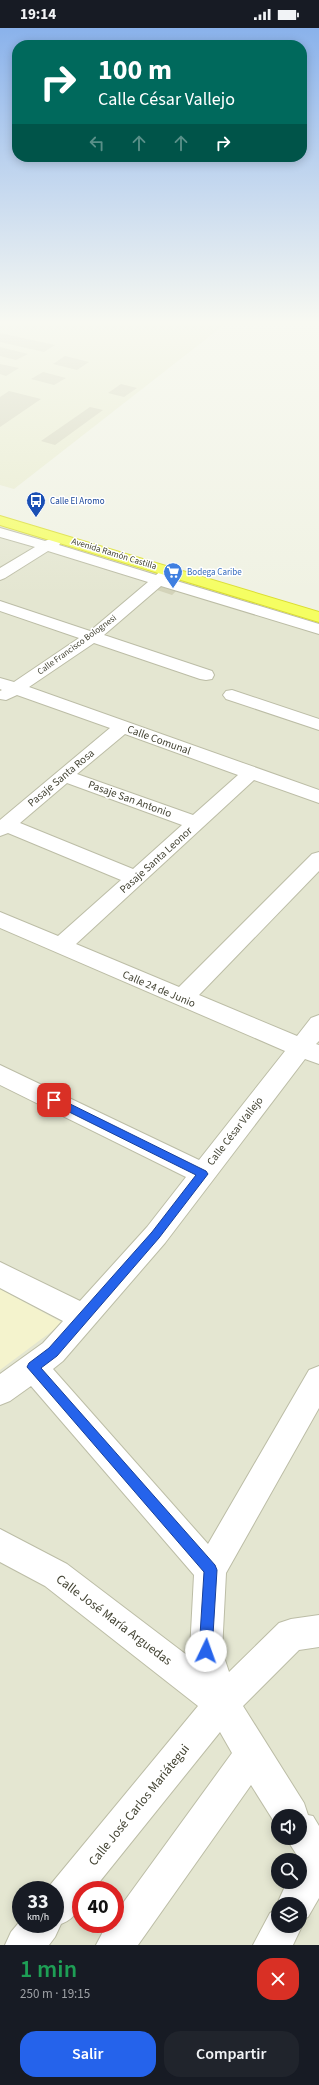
<!DOCTYPE html>
<html lang="es">
<meta charset="utf-8">
<style>
body{margin:0;font-family:"Source Sans 3",sans-serif;background:#20242c;color:#f1f3f6;height:100vh;display:flex;flex-direction:column;font-size:15px;white-space:nowrap}
*{box-sizing:border-box;margin:0}
p{font-size:13px;color:#9ea1a6}
.icon{flex:none;width:22px;height:22px;fill:none;stroke:currentColor;stroke-width:2;stroke-linecap:round;stroke-linejoin:round}
.map{position:relative;height:1917px;overflow:hidden}
.panel{display:flex;flex-direction:column;background:#171b24;flex:1}
.panel>*{flex:none}
.hud{position:absolute;left:12px;top:12px;width:295px;height:122px;border-radius:16px;box-shadow:0 2px 10px #0003;background:#00695c;color:#fff;overflow:hidden}
.controls{position:absolute;left:271px;top:1781px;display:grid;gap:8px}
.controls a{display:grid;place-items:center;width:36px;height:36px;border-radius:50%;background:#171b24;box-shadow:0 2px 10px #0003;font-size:20px}
.speed{position:absolute;left:12px;top:1853px;display:flex;gap:8px;font-size:20px;font-weight:700;text-align:center}
.speed>*{display:grid;place-content:center;width:52px;height:52px;border-radius:50%;background:#171b24;box-shadow:0 2px 10px #0003;line-height:1}
.speed small{font-size:10px;font-weight:400}
.speed .limit{border:6px solid #d22;background:#fff;color:#111}
.pin{position:absolute;display:grid;place-items:center;width:34px;height:34px;color:#fff;margin:-17px;border-radius:8px;box-shadow:0 2px 6px #0006}
.me{position:absolute;width:44px;margin:-22px;rotate:3deg;stroke-linejoin:round;filter:drop-shadow(0 0 3px #0008)}
.turn{display:flex;align-items:center;gap:14px;height:84px;padding:0 20px;font-size:18px}
.turn .icon{width:52px;height:52px;stroke-width:2.5}
.turn b{display:block;font-size:28px;line-height:34px}
.lanes{display:flex;align-items:center;height:38px;padding:0 20px;background:#0003;justify-content:center;gap:20px;direction:ltr}
.lanes .off{opacity:.35}
.round{display:grid;place-items:center;flex:none;width:42px;height:42px;border-radius:16px;background:#20242c}
.headline{display:flex;align-items:center;justify-content:space-between;height:68px;padding:0 20px}
h1{font-size:24px;font-weight:600;line-height:30px;color:#1e9e55}
.cta{display:flex;gap:8px;margin-top:auto;padding:8px 20px}
.cta a{flex:1;height:46px;border-radius:16px;background:#2563eb;color:#fff;font-size:16px;font-weight:600;line-height:46px;text-align:center}
.cta a+a{background:#20242c;color:#f1f3f6}
.status{display:flex;justify-content:space-between;align-items:center;height:28px;padding:0 20px;background:#171b24;direction:ltr}
.status svg{height:11px;fill:currentColor}
.map>svg:first-child{display:block}
.residential{fill:#e4e6d1;fill-rule:evenodd}
.commercial{fill:#f4f3cd}
.education{fill:#e8ebcd}
.building{fill:#d3d3b9}
.lines{fill:none;stroke-linecap:round;stroke-linejoin:round}
.minor-casing{stroke:#bcbda6;stroke-width:2}
.highway-casing{stroke:#dadd32;stroke-width:2}
.minor{fill:#fff;fill-rule:evenodd}
.highway{fill:#f5fe62;fill-rule:evenodd}
.route{fill:#2563eb;stroke:#184099}
.labels{text-anchor:middle;dominant-baseline:central;stroke-width:3;stroke-linejoin:round;paint-order:stroke}
.far-transit-label{font-size:9px;fill:#164399;stroke:#fff;text-anchor:start}
.far-street-label{font-size:9px;fill:#434333;stroke:#fff}
.far-shop-label{font-size:9px;fill:#366cbe;stroke:#fff;text-anchor:start}
.street-label{font-size:11px;fill:#434333;stroke:#fff}
.near-street-label{font-size:13px;fill:#434333;stroke:#fff}
</style>
<div class="status"><b>19:14</b><svg viewBox="0 0 49 12"><path d="M0 12V9h3v3zM5 12V6h3v6zM10 12V3h3v9zM15 12V0h3v12zM26 1h20v11H26zM47 4h2v5h-2z"/></svg></div>
<div class="map">
<svg width="319" height="1917" viewBox="0 0 319 1917">
<rect width="100%" height="100%" fill="#f0f2e3"/>
<path class="residential" d="M0,489L319,585V1917H0ZM278,1788H300V1810H278ZM278,1832H300V1854H278ZM21,1862H55V1896H21ZM81,1862H115V1896H81ZM278,1876H300V1898H278Z"/>
<path class="commercial" d="M0,1261L63,1295L0,1342Z"/>
<path class="education" d="M0,297H224L14,461L0,457Z"/>
<path class="building" d="M0,305L55,317L44,324L0,314Z
M0,319L28,326L16,332L0,328Z
M65,328L89,334L77,342L53,336Z
M0,336L19,340L6,348L0,346Z
M43,344L66,350L54,357L31,351Z
M121,356L137,360L124,369L108,365Z
M9,363L41,371L0,399V369Z
M90,379L103,382L55,417L41,413Z
M160,556L178,561L172,567L154,561Z"/>
<g class="lines">
<defs>
<path id="minor" d="M0,500L45,513L55,509L60,510L62,513L59,517L156,547L163,541H173L176,544L170,551L319,596V606L161,558L104,607L212,643L214,647L212,651L206,652L200,651L94,615L29,659L319,762V775L254,752L76,916L179,959L312,826L319,824V843L199,967L297,1008L311,990L319,987V1013L316,1016L319,1017V1036L305,1031L165,1215L63,1333L53,1341L208,1516L309,1342L319,1338V1380L226,1545L222,1623L229,1644L279,1595L291,1591L319,1587V1619L299,1622L243,1678L304,1775L308,1787L313,1788L319,1798V1870L308,1889L300,1892V1876H278V1880L277,1876L287,1854H300V1832L286,1810H300V1788H278V1800L251,1757L138,1917H96L107,1896H115V1886L232,1725L220,1704L93,1862H81C81,1878 77,1890 61,1896L55,1909L49,1917H5L11,1904L21,1892V1896H55V1862H46L198,1678L45,1558L0,1534V1501L67,1536L192,1631L190,1623L194,1547L31,1358L10,1373L0,1377V1346L43,1315L63,1293L0,1260V1234L80,1273L147,1199L186,1149L0,1057V1037L199,1132L285,1023L0,900V884L58,908L121,852L8,805L0,808V792L110,700L17,667L6,672L0,671V663L2,662L0,661V650L14,654L79,610L0,583V573L90,603L148,554L48,523L5,550L0,552V540L35,519L0,509ZM125,706L238,747L193,787L77,746ZM67,755L182,797L133,841L20,795Z
M232,662L319,691V702L226,671L223,667L226,663Z
M278,1881V1898H300V1894L302,1898L293,1917H253L270,1885Z"/>
<path id="highway" d="M0,488L319,584V594L0,497Z"/>
</defs>
<use href="#minor" class="minor-casing"/>
<use href="#highway" class="highway-casing"/>
<use href="#minor" class="minor"/>
<use href="#highway" class="highway"/>
</g>
<linearGradient id="sky" x2="0" y2="1"><stop stop-color="#8ab2eb"/><stop offset="0.52" stop-color="#f8f9f2"/><stop offset="1" stop-color="#f8f9f2" stop-opacity="0"/></linearGradient>
<rect width="319" height="566" fill="url(#sky)"/>
<path class="route" d="M54,1068L206,1143L208,1146L159,1210L57,1328L41,1340L215,1537L217,1542L212,1623L210,1628L206,1630L201,1628L199,1623L204,1544L27,1339L29,1335L49,1320L152,1204L196,1147L51,1075L49,1072Z"/>
<defs>
<symbol id="bus-pin" viewBox="-11 -11 22 30"><path d="M0 17L-7.5 6A9.5 9.5 0 1 1 7.5 6Z" fill="#1a4fb4" stroke="#fff"/><path d="M-5-6H5V4H4V6H2V4H-2V6H-4V4H-5ZM-3.5-4V0h7V-4ZM-3.5 1.2v1.5H-2V1.2ZM2 1.2v1.5H3.5V1.2Z" fill="#fff"/></symbol>
<symbol id="supermarket-pin" viewBox="-11 -11 22 30"><path d="M0 17L-7.5 6A9.5 9.5 0 1 1 7.5 6Z" fill="#3f7fe0" stroke="#fff"/><path d="M-6-5.5h2.5l.6 2H6L4.5 2H-2.5L-4.4-4H-6ZM-1.5 3.2a1.3 1.3 0 1 0 .1 0ZM3 3.2a1.3 1.3 0 1 0 .1 0Z" fill="#fff"/></symbol>
</defs>
<g fill-rule="evenodd">
<use href="#bus-pin" x="25" y="462" width="22" height="30"/>
<use href="#supermarket-pin" x="162" y="533" width="22" height="30"/>
</g>
<g class="labels">
<g class="far-transit-label">
<text x="50" y="473">Calle El Aromo</text>
</g>
<g class="far-street-label">
<text transform="translate(114 526) rotate(17)">Avenida Ramón Castilla</text>
<text transform="translate(77 617) rotate(-36)">Calle Francisco Bolognesi</text>
</g>
<g class="far-shop-label">
<text x="187" y="544">Bodega Caribe</text>
</g>
<g class="street-label">
<text transform="translate(159 712) rotate(20)">Calle Comunal</text>
<text transform="translate(61 750) rotate(-40)">Pasaje Santa Rosa</text>
<text transform="translate(130 771) rotate(20)">Pasaje San Antonio</text>
<text transform="translate(156 832) rotate(-42)">Pasaje Santa Leonor</text>
<text transform="translate(159 961) rotate(23)">Calle 24 de Junio</text>
<text transform="translate(235 1103) rotate(-52)">Calle César Vallejo</text>
</g>
<g class="near-street-label">
<text transform="translate(114 1592) rotate(37)">Calle José María Arguedas</text>
<text transform="translate(139 1777) rotate(-51)">Calle José Carlos Mariátegui</text>
</g>
</g>
</svg>
<div class="controls">
<a><svg class="icon" aria-label="sound" viewBox="0 0 24 24"><path d="M4 9h4l5-4v14l-5-4H4zM17 9q2 3 0 6"/></svg></a>
<a><svg class="icon" aria-label="search" viewBox="0 0 24 24"><circle cx="10" cy="10" r="6"/><path d="M15 15l6 6"/></svg></a>
<a><svg class="icon" aria-label="layers" viewBox="0 0 24 24"><path d="M12 4l9 5-9 5-9-5zM3 14l9 5 9-5"/></svg></a>
</div>
<div class="speed"><div>33<small>km/h</small></div><div class="limit">40</div></div>
<div class="pin" style="left:54px;top:1072px;background:#d93025"><svg class="icon" aria-label="arrive" viewBox="0 0 24 24"><path d="M6 21V4h12l-3 4 3 4H6"/></svg></div>
<svg class="me" style="left:206px;top:1623px" viewBox="-20 -20 40 40"><circle r="19" fill="#fff"/><path d="M0-13L10 11 0 6-10 11z" fill="#2563eb"/></svg>
<div class="hud">
<div class="turn"><svg class="icon" aria-label="right" viewBox="0 0 24 24"><path d="M7 20v-9h11M14 6l5 5-5 5"/></svg><div><b>100 m</b>Calle César Vallejo</div></div>
<div class="lanes"><svg class="icon off" aria-label="left" viewBox="0 0 24 24"><path d="M17 20v-9H6M10 6l-5 5 5 5"/></svg><svg class="icon off" aria-label="ahead" viewBox="0 0 24 24"><path d="M12 20V5M6 11l6-6 6 6"/></svg><svg class="icon off" aria-label="ahead" viewBox="0 0 24 24"><path d="M12 20V5M6 11l6-6 6 6"/></svg><svg class="icon" aria-label="right" viewBox="0 0 24 24"><path d="M7 20v-9h11M14 6l5 5-5 5"/></svg></div>
</div>
</div>
<section class="panel">
<div class="headline"><div><h1>1 min</h1><p>250 m · 19:15</p></div><a class="round" style="background:#d93025;color:#fff"><svg class="icon" aria-label="close" viewBox="0 0 24 24"><path d="M6 6l12 12M18 6L6 18"/></svg></a></div>
<div class="cta"><a>Salir</a><a>Compartir</a></div>
</section>
